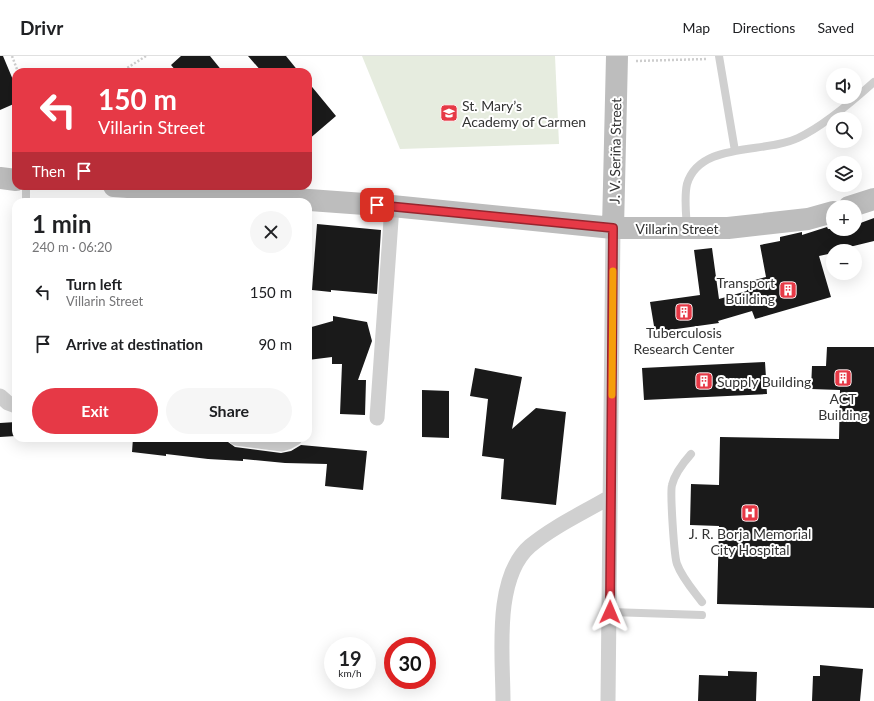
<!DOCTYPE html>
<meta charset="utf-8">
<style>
body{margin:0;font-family:Lato,sans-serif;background:#f6f6f6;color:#202124;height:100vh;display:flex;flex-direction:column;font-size:15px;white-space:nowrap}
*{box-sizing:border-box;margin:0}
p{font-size:13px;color:#757577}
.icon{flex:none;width:22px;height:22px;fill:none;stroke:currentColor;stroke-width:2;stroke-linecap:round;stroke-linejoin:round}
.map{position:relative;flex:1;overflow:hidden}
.sheet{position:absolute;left:12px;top:142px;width:300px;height:244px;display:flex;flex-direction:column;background:#fff;border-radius:12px;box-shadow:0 4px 16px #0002}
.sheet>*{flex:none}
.hud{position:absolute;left:12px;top:12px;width:300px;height:122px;border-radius:12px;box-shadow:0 4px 16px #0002;background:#e63946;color:#fff;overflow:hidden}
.controls{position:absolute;left:826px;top:12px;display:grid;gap:8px}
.controls a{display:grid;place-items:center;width:36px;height:36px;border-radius:50%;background:#fff;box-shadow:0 4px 16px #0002;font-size:20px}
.speed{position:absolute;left:324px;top:581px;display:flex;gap:8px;font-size:20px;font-weight:700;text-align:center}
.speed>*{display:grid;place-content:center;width:52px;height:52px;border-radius:50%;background:#fff;box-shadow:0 4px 16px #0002;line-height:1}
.speed small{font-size:10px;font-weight:400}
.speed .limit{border:6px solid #d22;background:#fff;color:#111}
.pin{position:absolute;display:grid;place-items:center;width:34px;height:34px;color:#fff;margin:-17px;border-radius:8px;box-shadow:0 2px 6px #0006}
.me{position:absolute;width:44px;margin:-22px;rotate:1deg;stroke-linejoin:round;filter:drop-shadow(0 0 3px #0008)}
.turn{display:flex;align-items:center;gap:14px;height:84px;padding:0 20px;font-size:18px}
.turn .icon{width:52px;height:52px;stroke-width:2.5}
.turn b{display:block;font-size:28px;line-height:34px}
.then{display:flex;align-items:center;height:38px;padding:0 20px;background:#0003;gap:8px;font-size:15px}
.round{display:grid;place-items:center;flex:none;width:42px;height:42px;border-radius:21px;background:#f6f6f6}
.headline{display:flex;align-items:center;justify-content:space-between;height:68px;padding:0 20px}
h1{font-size:24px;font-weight:700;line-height:30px}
.button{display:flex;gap:8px;margin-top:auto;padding:8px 20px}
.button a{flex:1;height:46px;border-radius:24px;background:#e63946;color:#fff;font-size:16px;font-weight:700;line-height:46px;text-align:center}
.button a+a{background:#f6f6f6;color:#202124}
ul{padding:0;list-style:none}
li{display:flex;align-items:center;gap:12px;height:52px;padding:0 20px}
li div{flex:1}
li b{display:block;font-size:15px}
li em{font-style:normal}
header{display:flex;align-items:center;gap:24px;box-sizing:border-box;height:56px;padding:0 20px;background:#fff;border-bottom:1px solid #e0e0e0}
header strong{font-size:19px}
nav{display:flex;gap:22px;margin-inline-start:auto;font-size:14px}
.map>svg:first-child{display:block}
.green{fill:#e6ecdf}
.building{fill:#1a1a1a}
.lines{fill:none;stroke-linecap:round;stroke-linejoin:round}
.path{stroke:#cdcdcd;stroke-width:2.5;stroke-dasharray:2 2;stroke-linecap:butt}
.lane{stroke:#d0d0d0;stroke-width:8}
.street{stroke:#d0d0d0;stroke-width:15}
.secondary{stroke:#bdbdbd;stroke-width:22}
.route-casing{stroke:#96252e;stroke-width:10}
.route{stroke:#e63946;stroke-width:7}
.slow{stroke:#f59e0b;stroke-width:7}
.labels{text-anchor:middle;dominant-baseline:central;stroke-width:4;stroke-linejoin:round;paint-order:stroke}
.poi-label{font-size:14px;fill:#333;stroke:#fff}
.street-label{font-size:14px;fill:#333;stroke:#fff}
</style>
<header>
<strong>Drivr</strong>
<nav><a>Map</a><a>Directions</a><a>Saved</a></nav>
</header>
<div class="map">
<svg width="874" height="645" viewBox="0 0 874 645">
<rect width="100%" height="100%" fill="#fff"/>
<path class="green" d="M362,0H555L559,88L400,93Z"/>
<path class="building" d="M0,0H3L16,31V47L0,54Z
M181,0H210L223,16H177L171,9Z
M248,0H286L299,16H262Z
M308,26L336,60L308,84Z
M874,162V185L833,195V197L819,200L831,241L755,263L752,255L718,265L719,267L655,276L650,246L700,239L694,194L712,192L719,243L747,235L744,227L766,221L760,189L780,185V181L802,176V179L827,171L828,173H855V169Z
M317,168L381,174L377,238L331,234V236L312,234Z
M333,260L367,266L372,285L358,324H366L365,359L340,358L342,308H332V301L308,304V272L333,265Z
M827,291H874V552L717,548L719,470L690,469L691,428L719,429L720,381L839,383L840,334L811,333L812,310H826Z
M765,306L767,338L644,344L642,312Z
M475,312L522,321L512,373L536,352L566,356L556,449L501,443L504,403L482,400L488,343L470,340Z
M422,334L449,335V382L422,381Z
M16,366V380L0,381V367Z
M133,382H210V385L228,386L235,391L281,397L291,395L301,389L367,395L363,434L325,430L327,408L285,407L243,403V405L208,403L166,398V400L132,396Z
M820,609L863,613L860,645H812L813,620H820Z
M728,615L757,616L756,645H698L699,619L728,620Z"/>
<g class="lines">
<path class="path" d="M12,0L18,16
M636,5L707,3
M124,14L146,0
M120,16L124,14L125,16"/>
<path class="lane" d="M719,0L735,95
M26,146V130
M135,146L137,132
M687,171C686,158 684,141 687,128C700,85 765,98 798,82C822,71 854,44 874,26
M691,398C683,407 675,417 672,429C670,436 674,500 677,508C682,522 693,534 702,546
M610,556L702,559"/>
<path class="street" d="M0,340L8,347L16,350
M377,362L392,150
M236,382L282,388L288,386L295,382
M503,645C503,601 493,522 530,490C554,470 583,457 610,441
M608,645L613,172"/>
<path class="secondary" d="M0,122L16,124
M114,130L392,150L613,172H728L808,163L833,156
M849,151L874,143
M613,172L617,0"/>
</g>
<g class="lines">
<defs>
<path id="route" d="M377,149L613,172L610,556"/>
</defs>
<use href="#route" class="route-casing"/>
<use href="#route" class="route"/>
<path class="slow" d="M612,339L613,215"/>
</g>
<defs>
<symbol id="school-square" viewBox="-11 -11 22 22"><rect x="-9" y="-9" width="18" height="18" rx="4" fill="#e63946" stroke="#fff"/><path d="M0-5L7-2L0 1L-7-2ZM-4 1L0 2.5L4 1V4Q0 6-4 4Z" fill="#fff"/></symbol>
<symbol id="building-square" viewBox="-11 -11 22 22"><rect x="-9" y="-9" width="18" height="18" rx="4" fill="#e63946" stroke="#fff"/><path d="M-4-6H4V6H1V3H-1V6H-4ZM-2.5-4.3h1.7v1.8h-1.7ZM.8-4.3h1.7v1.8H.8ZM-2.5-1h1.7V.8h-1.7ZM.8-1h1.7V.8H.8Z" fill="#fff"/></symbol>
<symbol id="hospital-square" viewBox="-11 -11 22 22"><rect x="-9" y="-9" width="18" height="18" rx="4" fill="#e63946" stroke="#fff"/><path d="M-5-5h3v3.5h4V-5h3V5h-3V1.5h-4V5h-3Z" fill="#fff"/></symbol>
</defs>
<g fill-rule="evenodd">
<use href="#school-square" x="439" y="47" width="20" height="20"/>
<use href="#building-square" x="778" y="224" width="20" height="20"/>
<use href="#building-square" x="674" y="246" width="20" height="20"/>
<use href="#building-square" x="833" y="312" width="20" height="20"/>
<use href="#building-square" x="694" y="315" width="20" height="20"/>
<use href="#hospital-square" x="740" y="447" width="20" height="20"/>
</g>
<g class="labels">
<g class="poi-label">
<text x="462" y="49" text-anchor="start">St. Mary’s<tspan x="462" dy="16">Academy of Carmen</tspan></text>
<text x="775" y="226" text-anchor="end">Transport<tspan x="775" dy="16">Building</tspan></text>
<text x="684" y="276">Tuberculosis<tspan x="684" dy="16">Research Center</tspan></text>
<text x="717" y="325" text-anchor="start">Supply Building</text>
<text x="843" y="342">ACT<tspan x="843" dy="16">Building</tspan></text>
<text x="750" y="477">J. R. Borja Memorial<tspan x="750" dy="16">City Hospital</tspan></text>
</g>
<g class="street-label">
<text transform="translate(615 95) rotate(-89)">J. V. Seriña Street</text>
<text x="677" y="172">Villarin Street</text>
</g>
</g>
</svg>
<div class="controls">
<a><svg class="icon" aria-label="sound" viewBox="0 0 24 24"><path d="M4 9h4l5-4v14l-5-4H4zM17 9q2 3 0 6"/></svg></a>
<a><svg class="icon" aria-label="search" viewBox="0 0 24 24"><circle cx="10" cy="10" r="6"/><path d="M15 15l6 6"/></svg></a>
<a><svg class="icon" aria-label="layers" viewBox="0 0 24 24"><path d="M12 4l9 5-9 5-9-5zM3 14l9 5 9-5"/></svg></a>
<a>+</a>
<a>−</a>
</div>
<div class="speed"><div>19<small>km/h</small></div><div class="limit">30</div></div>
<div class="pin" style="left:377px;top:149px;background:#d93025"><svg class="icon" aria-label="arrive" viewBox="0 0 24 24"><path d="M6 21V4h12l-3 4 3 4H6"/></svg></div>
<svg class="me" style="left:610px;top:556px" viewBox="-20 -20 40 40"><path d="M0-17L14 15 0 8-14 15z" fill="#e63946" stroke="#fff" stroke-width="4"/></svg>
<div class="hud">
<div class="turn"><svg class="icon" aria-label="left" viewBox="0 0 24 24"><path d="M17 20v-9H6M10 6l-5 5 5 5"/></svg><div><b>150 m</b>Villarin Street</div></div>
<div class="then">Then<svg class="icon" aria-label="arrive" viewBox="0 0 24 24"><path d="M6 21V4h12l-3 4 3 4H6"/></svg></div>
</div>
<section class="sheet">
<div class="headline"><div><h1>1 min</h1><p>240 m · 06:20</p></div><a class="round"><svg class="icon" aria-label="close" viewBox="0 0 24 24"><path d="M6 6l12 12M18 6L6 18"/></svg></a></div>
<ul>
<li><svg class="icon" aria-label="left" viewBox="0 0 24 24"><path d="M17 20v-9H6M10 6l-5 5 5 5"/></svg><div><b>Turn left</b><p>Villarin Street</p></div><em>150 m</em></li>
<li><svg class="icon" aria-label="arrive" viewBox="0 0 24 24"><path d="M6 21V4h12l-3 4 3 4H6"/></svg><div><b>Arrive at destination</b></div><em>90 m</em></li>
</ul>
<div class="button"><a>Exit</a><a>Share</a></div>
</section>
</div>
